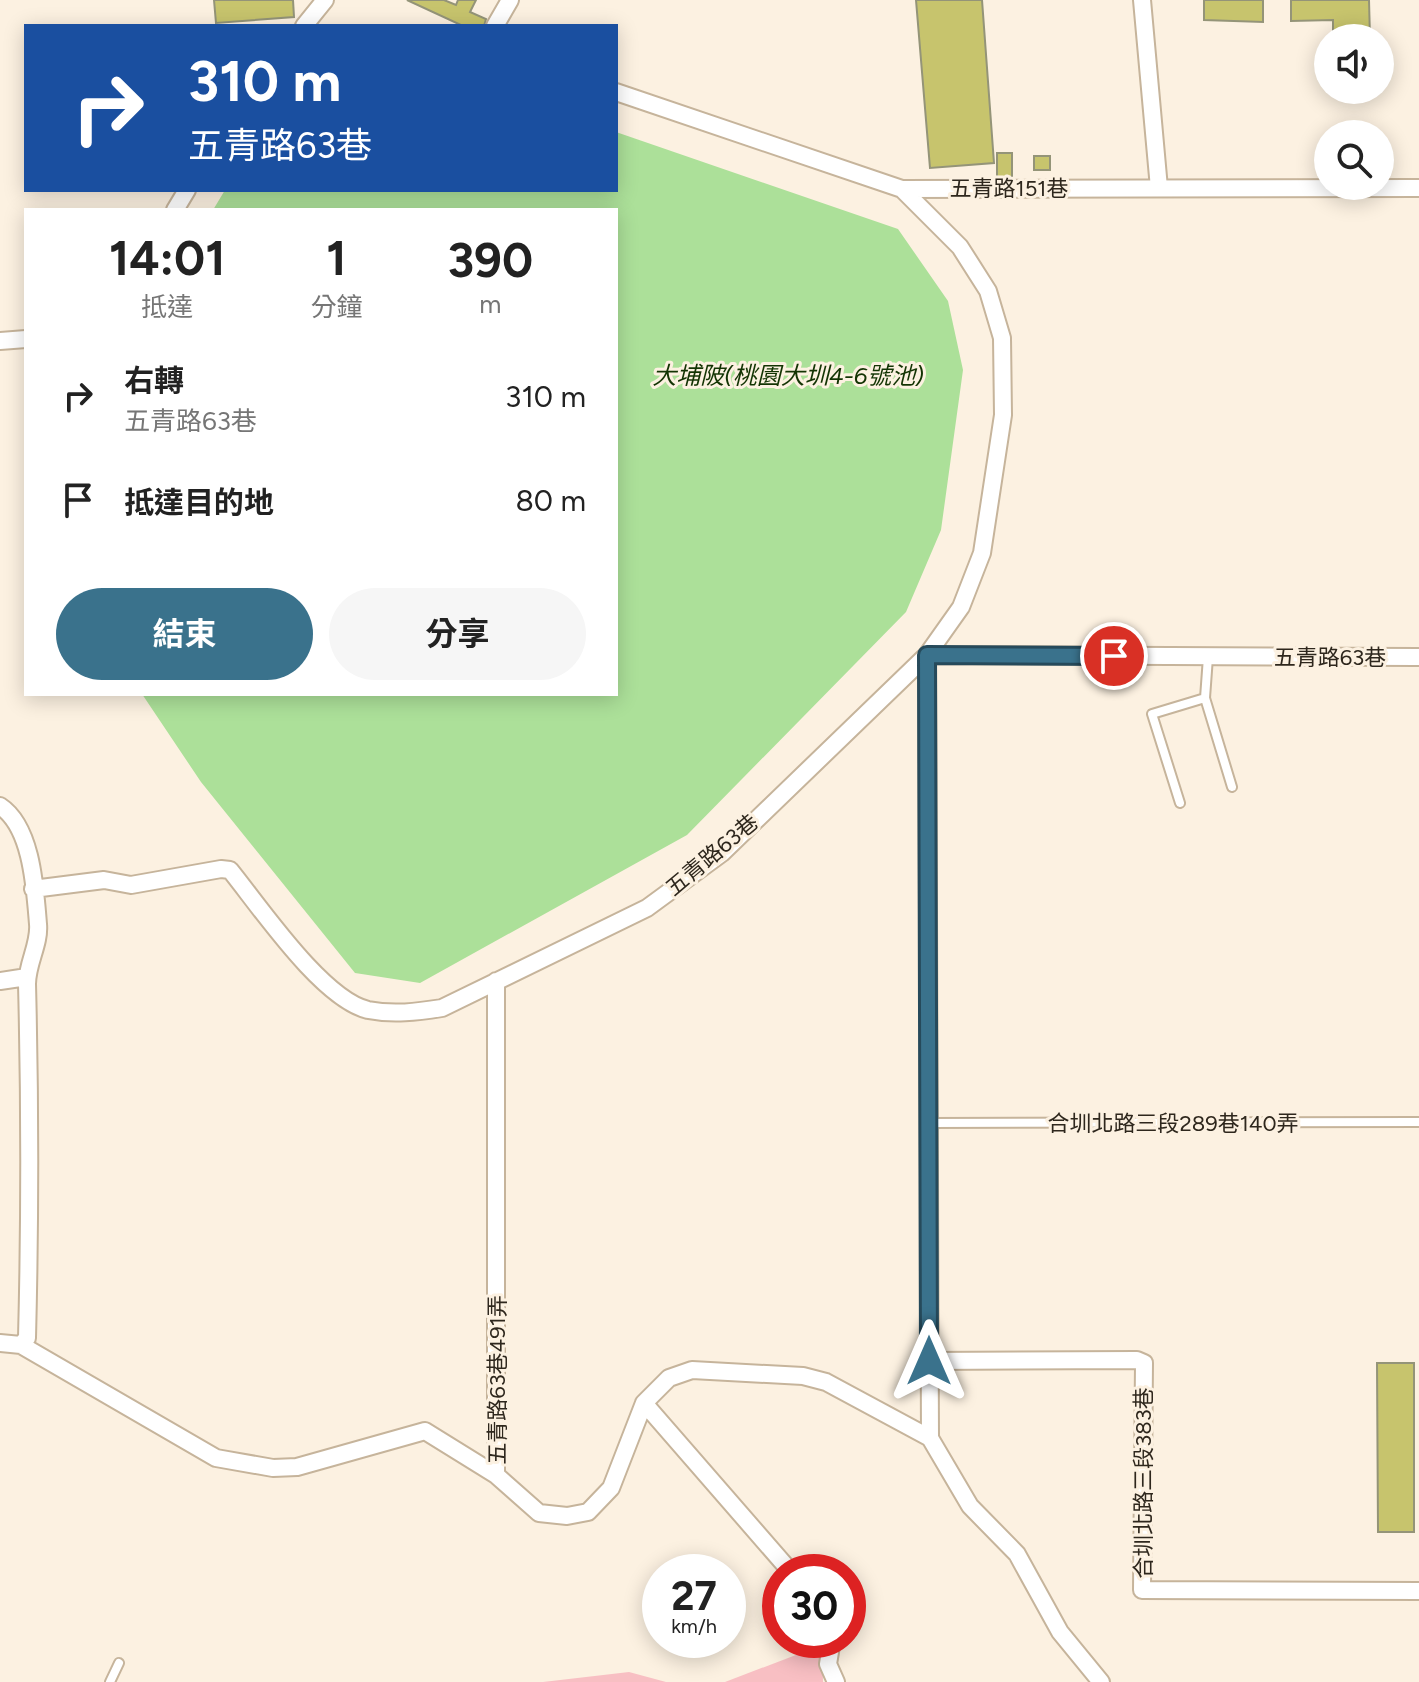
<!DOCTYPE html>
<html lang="zh-TW">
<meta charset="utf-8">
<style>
body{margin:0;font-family:Figtree,"Noto Sans TC",sans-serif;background:#f6f6f6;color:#222;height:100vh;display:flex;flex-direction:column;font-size:30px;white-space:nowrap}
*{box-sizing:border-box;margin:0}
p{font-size:26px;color:#767676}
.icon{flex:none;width:44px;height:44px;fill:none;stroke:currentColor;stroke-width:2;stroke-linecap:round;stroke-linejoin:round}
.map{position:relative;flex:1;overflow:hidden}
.drawer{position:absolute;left:24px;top:208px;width:594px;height:488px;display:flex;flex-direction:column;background:#fff;border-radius:0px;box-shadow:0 4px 20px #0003}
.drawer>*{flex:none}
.top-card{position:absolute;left:24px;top:24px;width:594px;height:168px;border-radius:0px;box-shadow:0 4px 20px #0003;background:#1a4fa0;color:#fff;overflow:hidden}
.controls{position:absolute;left:1314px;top:24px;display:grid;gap:16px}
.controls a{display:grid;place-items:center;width:80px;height:80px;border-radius:50%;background:#fff;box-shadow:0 4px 20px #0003;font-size:40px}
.speed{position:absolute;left:642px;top:1554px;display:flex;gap:16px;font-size:40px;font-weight:700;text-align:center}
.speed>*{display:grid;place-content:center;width:104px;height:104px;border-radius:50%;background:#fff;box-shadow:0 4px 20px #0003;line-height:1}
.speed small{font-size:20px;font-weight:400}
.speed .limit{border:12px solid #d22;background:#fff;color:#111}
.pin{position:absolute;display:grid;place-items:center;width:68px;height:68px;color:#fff;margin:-34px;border:4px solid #fff;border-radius:50%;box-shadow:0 2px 8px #0007}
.me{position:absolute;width:88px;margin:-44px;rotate:0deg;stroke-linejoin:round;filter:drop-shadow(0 0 6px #0008)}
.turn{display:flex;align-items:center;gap:28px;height:168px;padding:0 32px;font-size:36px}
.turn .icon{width:104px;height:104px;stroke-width:2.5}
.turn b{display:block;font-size:56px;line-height:68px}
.eta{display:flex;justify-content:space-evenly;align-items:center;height:136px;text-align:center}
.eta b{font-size:48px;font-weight:700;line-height:56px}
.cta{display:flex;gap:16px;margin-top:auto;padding:16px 32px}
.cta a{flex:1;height:92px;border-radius:48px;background:#3a728c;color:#fff;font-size:32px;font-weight:700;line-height:92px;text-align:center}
.cta a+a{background:#f6f6f6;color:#222}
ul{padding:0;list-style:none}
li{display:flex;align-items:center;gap:24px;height:104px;padding:0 32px}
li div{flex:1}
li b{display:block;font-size:30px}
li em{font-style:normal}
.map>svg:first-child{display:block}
.green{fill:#f8bfc3}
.water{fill:#ace099}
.building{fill:#c7c46d;stroke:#949478;stroke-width:2}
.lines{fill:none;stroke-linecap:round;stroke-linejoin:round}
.service-casing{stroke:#c6b49b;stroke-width:12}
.minor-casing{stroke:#c6b49b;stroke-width:20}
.service{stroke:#fff;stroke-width:8}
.minor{stroke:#fff;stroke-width:16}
.route-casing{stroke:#264a5b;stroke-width:20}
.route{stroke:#3a728c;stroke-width:14}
.labels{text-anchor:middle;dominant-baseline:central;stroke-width:6;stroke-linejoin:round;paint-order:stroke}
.street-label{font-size:22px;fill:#2e271d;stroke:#fcf1e1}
.water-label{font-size:24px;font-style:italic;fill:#133403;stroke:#fcf1e1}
</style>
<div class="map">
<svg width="1419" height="1682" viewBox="0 0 1419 1682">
<rect width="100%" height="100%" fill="#fcf1e1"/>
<path class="green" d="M822,1645L823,1682H725Z
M629,1672L666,1682H543Z"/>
<path class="water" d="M616,132L898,229L948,301L963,370L941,530L906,612L687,835L420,983L355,973L201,782L142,694H616V210H213L225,190H616Z"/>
<path class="building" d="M214,0H293L294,17L216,23Z
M407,0H444L456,5L458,0H476L470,12L486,19L484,26H463Z
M916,0H982L994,163L930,168Z
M1204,0H1263V22L1204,20Z
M1291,0H1369L1370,38H1333V20L1291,21Z
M997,153H1012V177H997Z
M1034,156H1050V170H1034Z
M1377,1363H1414V1532H1378Z"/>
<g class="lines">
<defs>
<path id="service" d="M1208,657L1205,698L1232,787
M1180,803L1152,714L1205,698
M928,1123L1419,1122
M110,1682L119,1663"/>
<path id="minor" d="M1142,0L1159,188
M304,26L325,0
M495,26L510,0
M616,92L902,189L1419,188
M175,210L187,190
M0,341L26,339
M927,655L930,1438L970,1506L1017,1554L1060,1632L1101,1682
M927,655L1419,657
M0,806C32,827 35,888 38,924C40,944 27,963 27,984C30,1102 30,1220 27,1338L21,1345L0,1343
M33,889L104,880L131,885L221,869L230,870C260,907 322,999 368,1010C393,1015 417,1012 442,1008L647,908L722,853L927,655L961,607L982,553L1003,415L1002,338L988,291L960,247L902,189
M0,981L27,977
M496,981V1475L539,1513L567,1516L588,1512L611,1488L644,1403L669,1378L692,1370L803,1376L826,1382L930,1438
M21,1345L216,1458L273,1468L297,1467L425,1431L496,1475
M929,1361L1137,1360L1144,1363L1142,1590L1419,1591
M644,1403L791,1572
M832,1640L828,1664L836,1682"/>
</defs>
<use href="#service" class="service-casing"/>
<use href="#minor" class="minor-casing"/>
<use href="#service" class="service"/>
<use href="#minor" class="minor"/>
</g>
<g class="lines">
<defs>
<path id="route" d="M929,1361L927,655L1114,656"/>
</defs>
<use href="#route" class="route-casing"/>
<use href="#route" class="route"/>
</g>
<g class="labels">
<g class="street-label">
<text x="1009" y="188">五青路151巷</text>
<text x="1330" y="657">五青路63巷</text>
<text transform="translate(712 855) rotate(-40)">五青路63巷</text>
<text x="1173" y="1123">合圳北路三段289巷140弄</text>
<text transform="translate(497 1380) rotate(-90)">五青路63巷491弄</text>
<text transform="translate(1143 1483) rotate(-90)">合圳北路三段383巷</text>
</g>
<g class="water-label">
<text x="788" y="375">大埔陂(桃園大圳4-6號池)</text>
</g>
</g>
</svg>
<div class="controls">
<a><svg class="icon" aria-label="sound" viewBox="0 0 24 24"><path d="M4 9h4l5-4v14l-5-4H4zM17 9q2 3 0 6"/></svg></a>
<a><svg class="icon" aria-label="search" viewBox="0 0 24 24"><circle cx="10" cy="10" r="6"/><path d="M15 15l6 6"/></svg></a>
</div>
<div class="speed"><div>27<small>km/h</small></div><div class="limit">30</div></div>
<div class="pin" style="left:1114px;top:656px;background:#d93025"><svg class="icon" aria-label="arrive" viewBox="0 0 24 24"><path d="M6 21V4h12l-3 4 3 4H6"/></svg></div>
<svg class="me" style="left:929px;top:1361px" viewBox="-20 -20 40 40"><path d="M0-17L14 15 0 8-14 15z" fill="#3a728c" stroke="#fff" stroke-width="4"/></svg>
<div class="top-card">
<div class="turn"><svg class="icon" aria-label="right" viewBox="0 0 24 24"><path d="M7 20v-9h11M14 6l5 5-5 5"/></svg><div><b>310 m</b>五青路63巷</div></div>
</div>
<section class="drawer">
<div class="eta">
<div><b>14:01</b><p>抵達</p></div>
<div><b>1</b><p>分鐘</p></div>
<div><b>390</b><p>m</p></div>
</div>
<ul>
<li><svg class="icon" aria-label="right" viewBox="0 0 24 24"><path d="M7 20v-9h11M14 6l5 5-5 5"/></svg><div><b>右轉</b><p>五青路63巷</p></div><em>310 m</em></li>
<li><svg class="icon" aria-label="arrive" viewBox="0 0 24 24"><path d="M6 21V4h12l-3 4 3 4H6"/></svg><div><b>抵達目的地</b></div><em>80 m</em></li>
</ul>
<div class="cta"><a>結束</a><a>分享</a></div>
</section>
</div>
